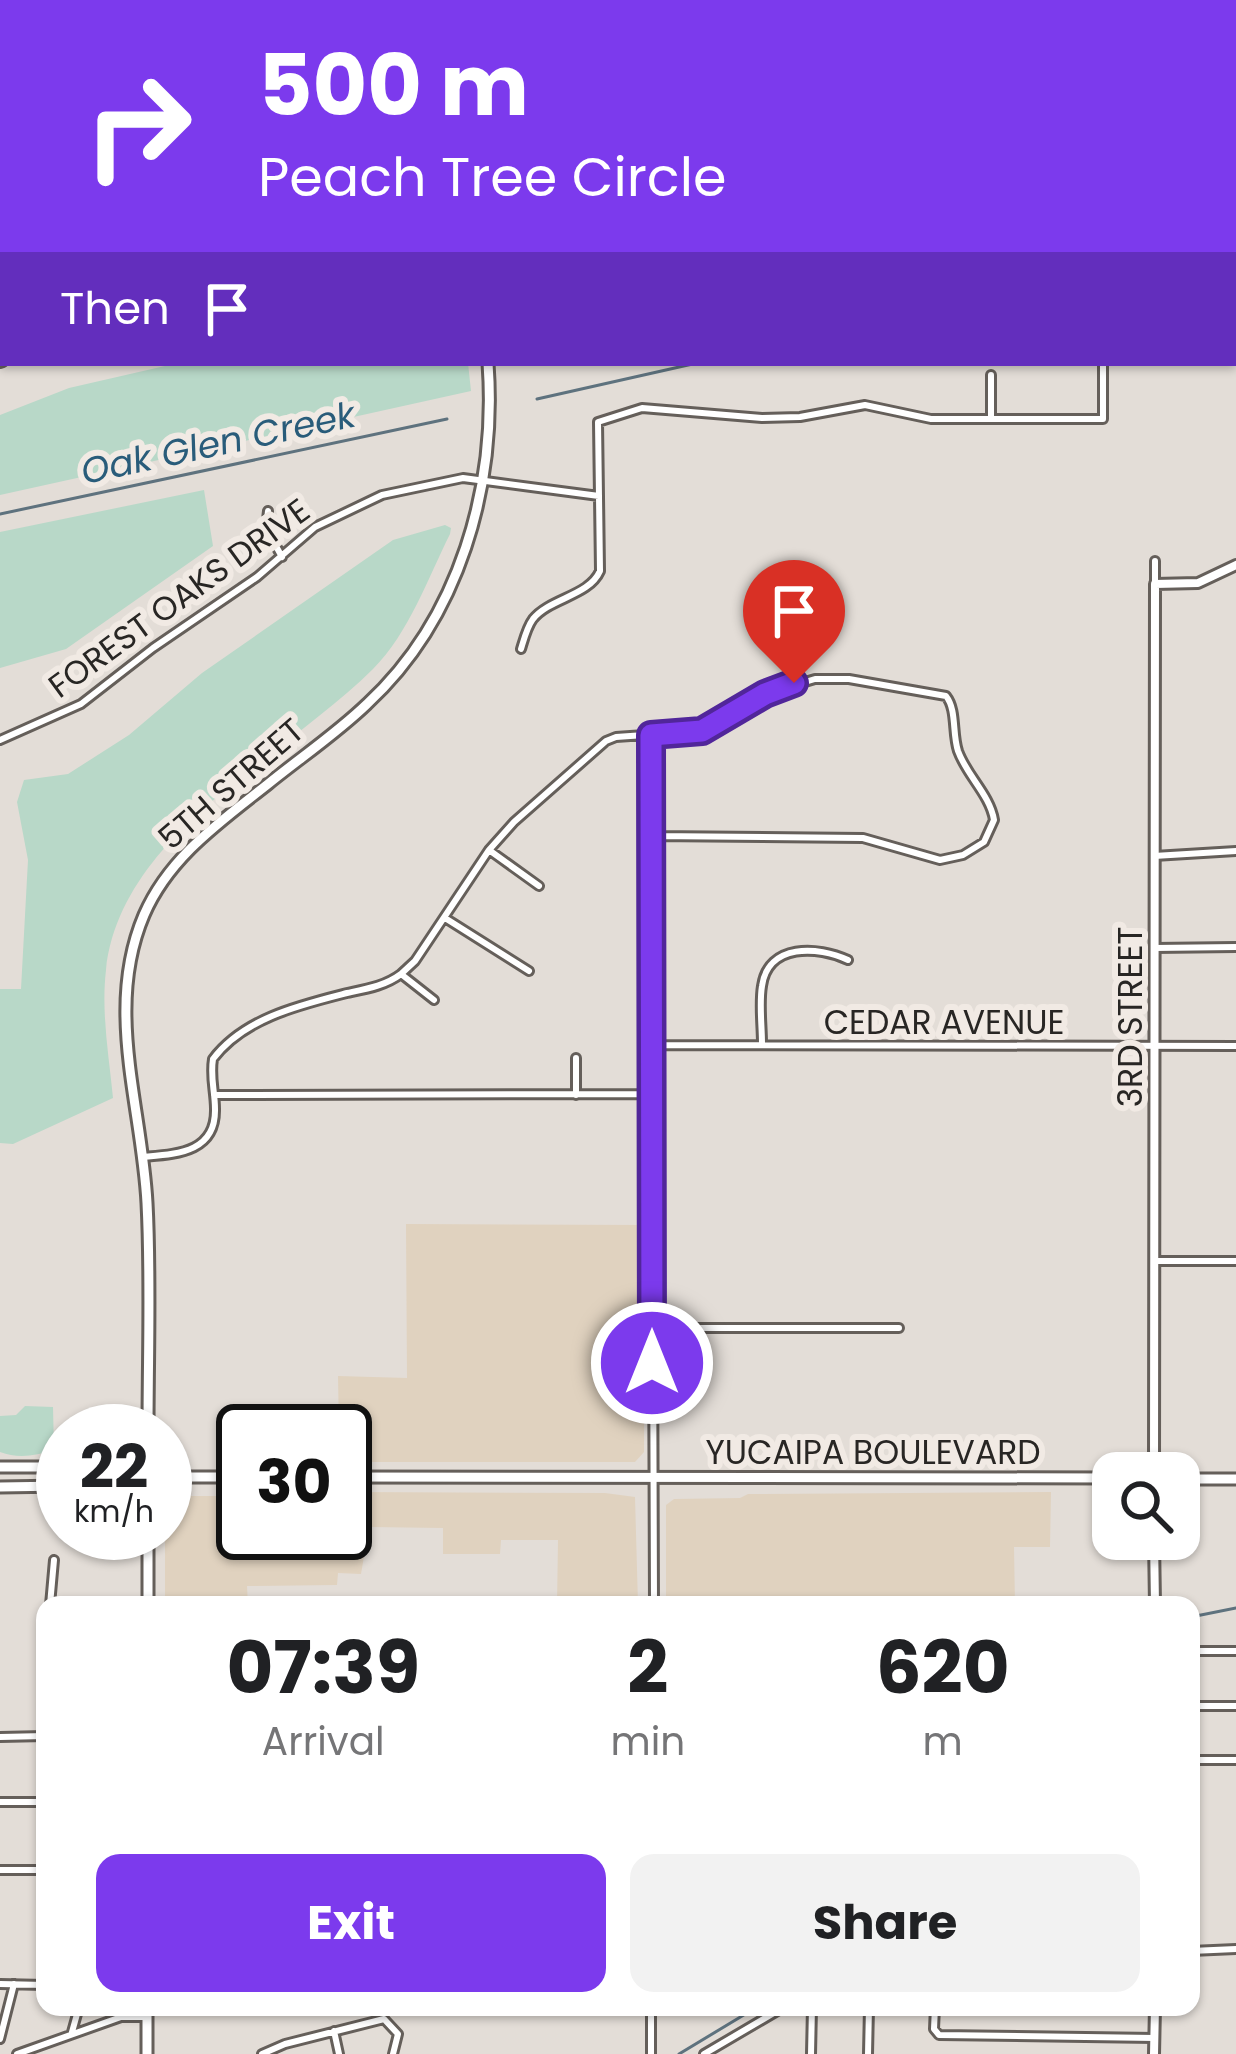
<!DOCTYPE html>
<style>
body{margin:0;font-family:Poppins,sans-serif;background:#f2f2f2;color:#202124;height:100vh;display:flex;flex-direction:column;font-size:45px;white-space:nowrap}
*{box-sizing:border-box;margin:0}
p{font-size:39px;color:#757577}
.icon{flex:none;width:66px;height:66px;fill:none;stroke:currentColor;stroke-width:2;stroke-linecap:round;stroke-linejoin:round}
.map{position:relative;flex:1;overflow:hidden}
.panel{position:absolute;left:36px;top:1596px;width:1164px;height:420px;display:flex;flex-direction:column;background:#fff;border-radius:24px;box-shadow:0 3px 9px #0004}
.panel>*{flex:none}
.banner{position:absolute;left:0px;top:0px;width:1236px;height:366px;box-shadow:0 3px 9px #0004;background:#7c3aed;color:#fff;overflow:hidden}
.fabs{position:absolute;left:1092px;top:1452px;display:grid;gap:24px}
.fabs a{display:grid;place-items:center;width:108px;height:108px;border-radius:24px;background:#fff;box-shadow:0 3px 9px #0004;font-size:60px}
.speed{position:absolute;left:36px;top:1404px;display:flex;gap:24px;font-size:60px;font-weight:700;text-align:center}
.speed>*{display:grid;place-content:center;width:156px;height:156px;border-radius:50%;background:#fff;box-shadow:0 3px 9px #0004;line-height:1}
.speed small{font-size:30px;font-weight:400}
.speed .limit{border:6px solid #111;border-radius:18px;background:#fff;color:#111}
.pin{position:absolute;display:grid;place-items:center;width:102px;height:102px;color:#fff;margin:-123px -51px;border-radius:50% 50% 50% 0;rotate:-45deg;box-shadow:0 0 12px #0007}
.pin .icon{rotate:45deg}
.me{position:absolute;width:132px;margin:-66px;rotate:0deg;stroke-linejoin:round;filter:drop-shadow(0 0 9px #0008)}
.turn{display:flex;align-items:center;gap:42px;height:252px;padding:0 60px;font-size:54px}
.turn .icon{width:156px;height:156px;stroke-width:2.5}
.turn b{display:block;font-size:84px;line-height:102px}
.then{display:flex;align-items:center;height:114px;padding:0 60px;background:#0003;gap:24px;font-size:45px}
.eta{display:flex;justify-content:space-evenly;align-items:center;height:204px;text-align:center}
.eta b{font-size:72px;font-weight:700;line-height:84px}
.primary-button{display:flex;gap:24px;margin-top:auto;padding:24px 60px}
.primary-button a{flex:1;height:138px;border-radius:24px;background:#7c3aed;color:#fff;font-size:48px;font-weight:700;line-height:138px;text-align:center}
.primary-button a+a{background:#f2f2f2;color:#202124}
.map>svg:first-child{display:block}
.commercial{fill:#e0d2bf}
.green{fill:#b8d8c8}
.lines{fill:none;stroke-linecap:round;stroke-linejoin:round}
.stream{stroke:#5e727e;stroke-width:3}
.minor-casing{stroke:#655f5a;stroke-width:12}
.tertiary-casing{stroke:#655f5a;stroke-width:14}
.secondary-casing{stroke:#655f5a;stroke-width:15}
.minor{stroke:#fff;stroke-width:6}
.tertiary{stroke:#fff;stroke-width:8}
.secondary{stroke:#fff;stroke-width:9}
.route-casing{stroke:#51269a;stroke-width:30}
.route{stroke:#7c3aed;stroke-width:21}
.labels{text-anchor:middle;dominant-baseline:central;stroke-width:12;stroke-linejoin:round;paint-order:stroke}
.street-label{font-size:33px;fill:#282624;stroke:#f1eae4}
.water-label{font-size:36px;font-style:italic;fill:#295c7a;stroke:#f1eae4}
</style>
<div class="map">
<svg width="1236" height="2054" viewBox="0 0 1236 2054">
<rect width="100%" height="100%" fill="#e3ddd7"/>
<path class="commercial" d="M406,1224L645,1225L644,1452L635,1462H345V1431H339L338,1376L407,1378Z
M220,1492H243V1533H345V1492L605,1493L635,1497L638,1605H557L558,1540H501L500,1554H443V1528L369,1527L361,1574L338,1573L337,1585L247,1586L248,1605H165V1506L175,1496H218Z
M1051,1492L1050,1547H1014L1015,1605H666V1505L674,1499L740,1498L748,1494Z"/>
<path class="green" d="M178,363H468L471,391L0,495V415L69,388Z
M204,490L213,546L66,649L0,668V532Z
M445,525L451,528L450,534C428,578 409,633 373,669C285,757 121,833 106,970C101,1013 109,1056 113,1098L13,1144L0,1143V989H21L28,860L17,802L24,780L68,774L129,735L202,673L393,540Z
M25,1406L53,1407L54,1450C35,1456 18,1459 0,1452V1416L16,1415Z"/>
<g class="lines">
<path class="stream" d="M1233,249H1236
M537,399L697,363
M0,514L447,419
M1191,1617L1236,1608
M679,2054L757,2007"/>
<defs>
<path id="minor" d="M717,0L721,3
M947,0L956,3
M428,3L430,0
M763,3L765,0
M0,363L3,362
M991,375V419
M268,511L266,528L282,557
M1155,561V584
M521,649C524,639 527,627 533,619C550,598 589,596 600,571L598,422L642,408L762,418L800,417L865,405L931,419H1103V363
M651,735L654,1605
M0,740L81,704L153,648L257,577L315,527L382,495L463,478L599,496
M489,850L539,886
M1154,856L1236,851
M445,918L529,971
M1154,948L1236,947
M401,974L415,961L489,850L514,822L606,741L616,737L702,731L765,694L815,679H849L946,696C957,710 952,733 958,751C967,776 990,795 994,820L984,842L963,855L940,860L863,838L653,836
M762,1044C762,1025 759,1004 762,986C768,943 818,946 848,960
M652,1045L1236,1046
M576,1058V1095
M214,1095L652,1094
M143,1157C176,1154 216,1153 215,1109C215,1092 210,1077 213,1059C244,1018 300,1005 347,993C366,989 385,986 401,974L434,1000
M1154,1261H1236
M652,1328H899
M50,1605L54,1560
M1191,1651H1236
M1191,1706H1236
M0,1737L45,1736
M1191,1760H1236
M0,1802H45
M0,1870H45
M1191,1951L1236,1949
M0,1984L45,1985
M700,2007H719
M935,2007L934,2029L939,2035L1155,2038
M334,2031L339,2054
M72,2032L79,2007
M0,2039L14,1984
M17,2054L121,2017H146
M262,2054L285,2044L384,2019L398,2034L393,2054
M651,2054V2007
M704,2054L784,2007
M811,2054L812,2007
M868,2054L869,2007"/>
<path id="tertiary" d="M859,3L860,0
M1154,1473L1155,584L1198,583L1236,565
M1154,1539L1155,1605
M1154,2054L1155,2007"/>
<path id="secondary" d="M313,3L315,0
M0,191L3,189
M148,1431C148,1355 151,1279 147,1203C142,1106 104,1009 144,915C169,857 220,822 268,784C300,758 337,733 367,704C460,618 497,486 488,363
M0,1467H63
M165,1477H243
M345,1477L1113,1478
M1179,1479H1236
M0,1487L63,1486
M148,1533V1605
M147,2007V2054"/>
</defs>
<use href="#minor" class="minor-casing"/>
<use href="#tertiary" class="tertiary-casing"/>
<use href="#secondary" class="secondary-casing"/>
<use href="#minor" class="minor"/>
<use href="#tertiary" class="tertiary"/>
<use href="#secondary" class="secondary"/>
</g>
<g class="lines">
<defs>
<path id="route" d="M652,1363L651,735L702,731L765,694L794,683"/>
</defs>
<use href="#route" class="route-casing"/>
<use href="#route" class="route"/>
</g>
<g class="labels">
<g class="street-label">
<text transform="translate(179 598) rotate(-36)">FOREST OAKS DRIVE</text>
<text transform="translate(231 784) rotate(-41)">5TH STREET</text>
<text transform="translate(1130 1017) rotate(-90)">3RD STREET</text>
<text x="944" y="1022">CEDAR AVENUE</text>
<text x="873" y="1452">YUCAIPA BOULEVARD</text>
</g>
<g class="water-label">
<text transform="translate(218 443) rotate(-12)">Oak Glen Creek</text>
</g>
</g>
</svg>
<div class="fabs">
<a><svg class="icon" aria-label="search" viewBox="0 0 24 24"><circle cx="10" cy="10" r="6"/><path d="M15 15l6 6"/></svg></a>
</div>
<div class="speed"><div>22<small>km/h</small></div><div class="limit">30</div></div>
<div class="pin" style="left:794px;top:683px;background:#d93025"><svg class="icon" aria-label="arrive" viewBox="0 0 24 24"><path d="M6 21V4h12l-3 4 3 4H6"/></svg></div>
<svg class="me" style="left:652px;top:1363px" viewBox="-20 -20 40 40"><circle r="17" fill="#7c3aed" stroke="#fff" stroke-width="3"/><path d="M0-11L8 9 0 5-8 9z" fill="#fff"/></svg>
<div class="banner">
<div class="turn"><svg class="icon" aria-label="right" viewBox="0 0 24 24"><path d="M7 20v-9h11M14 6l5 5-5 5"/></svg><div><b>500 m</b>Peach Tree Circle</div></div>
<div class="then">Then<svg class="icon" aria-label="arrive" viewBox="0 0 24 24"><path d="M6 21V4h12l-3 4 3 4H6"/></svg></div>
</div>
<section class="panel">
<div class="eta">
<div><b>07:39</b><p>Arrival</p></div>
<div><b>2</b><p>min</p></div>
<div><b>620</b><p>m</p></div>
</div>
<div class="primary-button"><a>Exit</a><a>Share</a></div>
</section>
</div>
